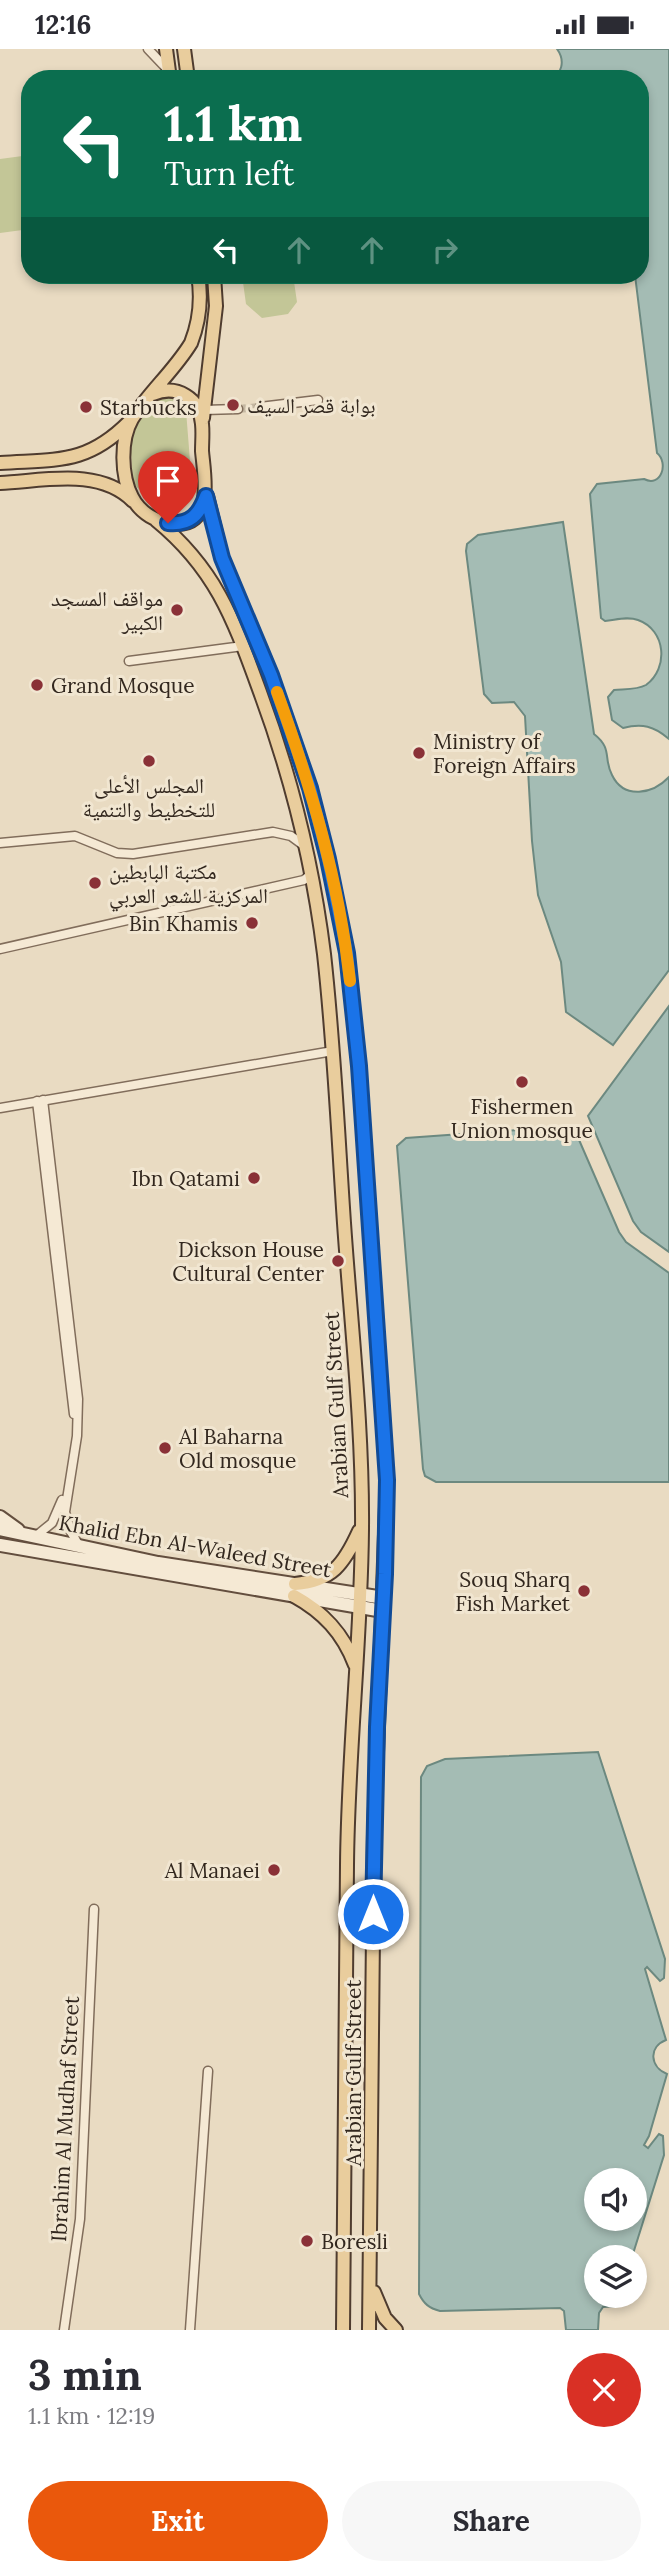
<!DOCTYPE html>
<meta charset="utf-8">
<style>
body{margin:0;font-family:Lora,"Noto Naskh Arabic",serif;background:#f7f7f7;color:#2b2b33;height:100vh;display:flex;flex-direction:column;font-size:26px;white-space:nowrap}
*{box-sizing:border-box;margin:0}
p{font-size:23px;color:#7c7c81}
.icon{flex:none;width:38px;height:38px;fill:none;stroke:currentColor;stroke-width:2;stroke-linecap:round;stroke-linejoin:round}
.map{position:relative;height:2281px;overflow:hidden}
.panel{display:flex;flex-direction:column;background:#fff;flex:1}
.panel>*{flex:none}
.guide{position:absolute;left:21px;top:21px;width:628px;height:214px;border-radius:28px;box-shadow:0 4px 10px #0003;background:#0b6e4f;color:#fff;overflow:hidden}
.buttons{position:absolute;left:584px;top:2119px;display:grid;gap:14px}
.buttons a{display:grid;place-items:center;width:63px;height:63px;border-radius:50%;background:#fff;box-shadow:0 4px 10px #0003;font-size:35px}
.pin{position:absolute;display:grid;place-items:center;width:60px;height:60px;color:#fff;margin:-72px -30px;border-radius:50% 50% 50% 0;rotate:-45deg;box-shadow:0 0 7px #0007}
.pin .icon{rotate:45deg}
.me{position:absolute;width:77px;margin:-38px;rotate:0deg;stroke-linejoin:round;filter:drop-shadow(0 0 5px #0008)}
.turn{display:flex;align-items:center;gap:24px;height:147px;padding:0 28px;font-size:32px}
.turn .icon{width:91px;height:91px;stroke-width:2.5}
.turn b{display:block;font-size:49px;line-height:60px}
.lanes{display:flex;align-items:center;height:66px;padding:0 28px;background:#0003;justify-content:center;gap:35px;direction:ltr}
.lanes .off{opacity:.35}
.round{display:grid;place-items:center;flex:none;width:74px;height:74px;border-radius:37px;background:#f7f7f7}
.overview{display:flex;align-items:center;justify-content:space-between;height:119px;padding:0 28px}
h1{font-size:42px;font-weight:800;line-height:52px}
.button{display:flex;gap:14px;margin-top:auto;padding:14px 28px}
.button a{flex:1;height:80px;border-radius:42px;background:#ea580c;color:#fff;font-size:28px;font-weight:800;line-height:80px;text-align:center}
.button a+a{background:#f7f7f7;color:#2b2b33}
.status{display:flex;justify-content:space-between;align-items:center;height:49px;padding:0 35px;background:#fff;direction:ltr}
.status svg{height:19px;fill:currentColor}
.map>svg:first-child{display:block}
.green{fill:#c3c697}
.water{fill:#a4bcb4;stroke:#6c8980;stroke-width:2;fill-rule:evenodd}
.lines{fill:none;stroke-linecap:round;stroke-linejoin:round}
.street-tunnel{stroke:#c4b7a1;stroke-width:8;stroke-dasharray:8 4;stroke-linecap:butt}
.street-casing{stroke:#816d5b;stroke-width:11}
.secondary-casing{stroke:#634e3e;stroke-width:16}
.primary-casing{stroke:#4f3c2f;stroke-width:16}
.street{stroke:#f5e9d4;stroke-width:8}
.secondary{stroke:#f5e9d4;stroke-width:12}
.primary{stroke:#e9cd9d;stroke-width:12}
.route-casing{stroke:#114b97;stroke-width:18}
.route{stroke:#1a73e8;stroke-width:12}
.slow{stroke:#f59e0b;stroke-width:12}
.poi-dot{fill:#8a3137;stroke:#f1e6d1;stroke-width:2.5}
.labels{text-anchor:middle;dominant-baseline:central;stroke-width:6;stroke-linejoin:round;paint-order:stroke}
.poi-label{font-size:21px;fill:#32271e;stroke:#f1e6d1;text-anchor:start}
.street-label{font-size:21px;fill:#32271e;stroke:#f1e6d1}
</style>
<div class="status"><b>12:16</b><svg viewBox="0 0 49 12"><path d="M0 12V9h3v3zM5 12V6h3v6zM10 12V3h3v9zM15 12V0h3v12zM26 1h20v11H26zM47 4h2v5h-2z"/></svg></div>
<div class="map">
<svg width="669" height="2281" viewBox="0 0 669 2281">
<rect width="100%" height="100%" fill="#e9dbc2"/>
<path class="green" d="M30,106V180L0,184V110Z
M242,226H293L297,253L288,265L262,269L246,255Z
M153,346L185,349L192,437L182,460L154,456L133,434L131,404L133,371Z"/>
<path class="water" d="M557,0H669V690C654,677 642,674 623,679L612,671L608,648L614,641C624,640 637,641 646,636C669,619 666,581 638,571C627,567 616,571 605,572L601,569L590,445L597,435L644,430C661,439 669,414 657,404L635,226H640V30H549C563,26 565,11 557,0Z
M563,473L594,685C613,700 603,709 612,726C624,751 653,745 669,728V921L613,996L566,963L561,913L538,846L532,792L525,667L514,653L492,654L484,645L466,502L467,495L478,486Z
M669,957V1203L641,1183L633,1172L588,1067Z
M573,1077L619,1183L626,1193L669,1224V1433H436L425,1427L423,1420L397,1097L406,1089Z
M598,1703L665,1910L664,1929L660,1932L647,1918L645,1920L666,1991C648,1998 650,2018 667,2025L649,2087L644,2096L648,2099L659,2085L663,2087L664,2106L632,2208H597V2247H620L617,2257L603,2258L599,2264L598,2281H566L564,2262L560,2259L440,2262C429,2259 424,2255 419,2245L421,1728L427,1717L445,1710ZM597,2132H635V2170H597Z"/>
<g class="lines">
<path class="street-tunnel" d="M238,360L260,358"/>
<defs>
<path id="street" d="M148,0L168,21
M260,358L318,351
M204,361L238,360
M129,612L243,597
M0,794L75,787L117,804L133,805L273,783L291,787L306,798
M0,900L304,831L311,825
M43,1051L78,1350L77,1387L65,1463L70,1481L79,1497
M37,1052L74,1365
M0,1059L333,1002
M36,1487L52,1474L62,1451
M64,2281L80,2170L94,1860
M190,2281L208,2022"/>
<path id="secondary" d="M0,1468L18,1481
M0,1480L158,1514L384,1549
M0,1496L383,1562"/>
<path id="primary" d="M166,0L170,30
M184,0L188,30
M153,345C177,335 200,349 202,375C203,384 202,393 202,402C204,426 215,477 175,475C157,474 140,464 132,448C121,427 120,391 132,370C149,343 174,322 191,294C200,271 202,250 198,226
M203,369L216,257L214,226
M0,414C57,410 86,416 129,373
M0,434C44,432 99,418 133,452
M207,447L222,509L271,626L310,739L328,810L347,904L359,1017L387,1431L374,1785L369,2281
M156,471C217,521 234,572 260,643C291,727 313,816 324,905C334,994 338,1085 344,1174C351,1276 363,1379 362,1481C361,1593 348,1704 347,1816C346,1971 345,2126 343,2281
M295,1535C332,1532 344,1515 359,1482
M294,1547C323,1563 343,1584 355,1616
M374,2243L385,2269L396,2281"/>
</defs>
<use href="#street" class="street-casing"/>
<use href="#secondary" class="secondary-casing"/>
<use href="#primary" class="primary-casing"/>
<use href="#street" class="street"/>
<use href="#secondary" class="secondary"/>
<use href="#primary" class="primary"/>
</g>
<g class="lines">
<defs>
<path id="route" d="M168,474C190,476 199,466 206,447L222,509L271,626L310,739L328,810L347,904L359,1017L387,1431L385,1525L377,1678L373,1865"/>
</defs>
<use href="#route" class="route-casing"/>
<use href="#route" class="route"/>
<path class="slow" d="M277,643C311,737 339,832 350,932"/>
</g>
<g class="poi-dot">
<circle cx="233" cy="356" r="7"/>
<circle cx="86" cy="358" r="7"/>
<circle cx="177" cy="561" r="7"/>
<circle cx="37" cy="636" r="7"/>
<circle cx="419" cy="704" r="7"/>
<circle cx="149" cy="712" r="7"/>
<circle cx="95" cy="834" r="7"/>
<circle cx="252" cy="874" r="7"/>
<circle cx="522" cy="1033" r="7"/>
<circle cx="254" cy="1129" r="7"/>
<circle cx="338" cy="1212" r="7"/>
<circle cx="165" cy="1399" r="7"/>
<circle cx="584" cy="1542" r="7"/>
<circle cx="274" cy="1821" r="7"/>
<circle cx="307" cy="2192" r="7"/>
</g>
<g class="labels">
<g class="poi-label">
<text x="247" y="356">بوابة قصر السيف</text>
<text x="100" y="358">Starbucks</text>
<text x="163" y="549" text-anchor="end">مواقف المسجد<tspan x="163" dy="24">الكبير</tspan></text>
<text x="51" y="636">Grand Mosque</text>
<text x="433" y="692">Ministry of<tspan x="433" dy="24">Foreign Affairs</tspan></text>
<text x="149" y="736" text-anchor="middle">المجلس الأعلى<tspan x="149" dy="24">للتخطيط والتنمية</tspan></text>
<text x="109" y="822">مكتبة البابطين<tspan x="109" dy="24">المركزية للشعر العربي</tspan></text>
<text x="238" y="874" text-anchor="end">Bin Khamis</text>
<text x="522" y="1057" text-anchor="middle">Fishermen<tspan x="522" dy="24">Union mosque</tspan></text>
<text x="240" y="1129" text-anchor="end">Ibn Qatami</text>
<text x="324" y="1200" text-anchor="end">Dickson House<tspan x="324" dy="24">Cultural Center</tspan></text>
<text x="179" y="1387">Al Baharna<tspan x="179" dy="24">Old mosque</tspan></text>
<text x="570" y="1530" text-anchor="end">Souq Sharq<tspan x="570" dy="24">Fish Market</tspan></text>
<text x="260" y="1821" text-anchor="end">Al Manaei</text>
<text x="321" y="2192">Boresli</text>
</g>
<g class="street-label">
<text transform="translate(336 1356) rotate(-93)">Arabian Gulf Street</text>
<text transform="translate(195 1497) rotate(10)">Khalid Ebn Al-Waleed Street</text>
<text transform="translate(353 2024) rotate(-90)">Arabian Gulf Street</text>
<text transform="translate(65 2070) rotate(-87)">Ibrahim Al Mudhaf Street</text>
</g>
</g>
</svg>
<div class="buttons">
<a><svg class="icon" aria-label="sound" viewBox="0 0 24 24"><path d="M4 9h4l5-4v14l-5-4H4zM17 9q2 3 0 6"/></svg></a>
<a><svg class="icon" aria-label="layers" viewBox="0 0 24 24"><path d="M12 4l9 5-9 5-9-5zM3 14l9 5 9-5"/></svg></a>
</div>
<div class="pin" style="left:168px;top:474px;background:#d93025"><svg class="icon" aria-label="arrive" viewBox="0 0 24 24"><path d="M6 21V4h12l-3 4 3 4H6"/></svg></div>
<svg class="me" style="left:373px;top:1865px" viewBox="-20 -20 40 40"><circle r="17" fill="#1a73e8" stroke="#fff" stroke-width="3"/><path d="M0-11L8 9 0 5-8 9z" fill="#fff"/></svg>
<div class="guide">
<div class="turn"><svg class="icon" aria-label="left" viewBox="0 0 24 24"><path d="M17 20v-9H6M10 6l-5 5 5 5"/></svg><div><b>1.1 km</b>Turn left</div></div>
<div class="lanes"><svg class="icon" aria-label="left" viewBox="0 0 24 24"><path d="M17 20v-9H6M10 6l-5 5 5 5"/></svg><svg class="icon off" aria-label="ahead" viewBox="0 0 24 24"><path d="M12 20V5M6 11l6-6 6 6"/></svg><svg class="icon off" aria-label="ahead" viewBox="0 0 24 24"><path d="M12 20V5M6 11l6-6 6 6"/></svg><svg class="icon off" aria-label="right" viewBox="0 0 24 24"><path d="M7 20v-9h11M14 6l5 5-5 5"/></svg></div>
</div>
</div>
<section class="panel">
<div class="overview"><div><h1>3 min</h1><p>1.1 km · 12:19</p></div><a class="round" style="background:#d93025;color:#fff"><svg class="icon" aria-label="close" viewBox="0 0 24 24"><path d="M6 6l12 12M18 6L6 18"/></svg></a></div>
<div class="button"><a>Exit</a><a>Share</a></div>
</section>
